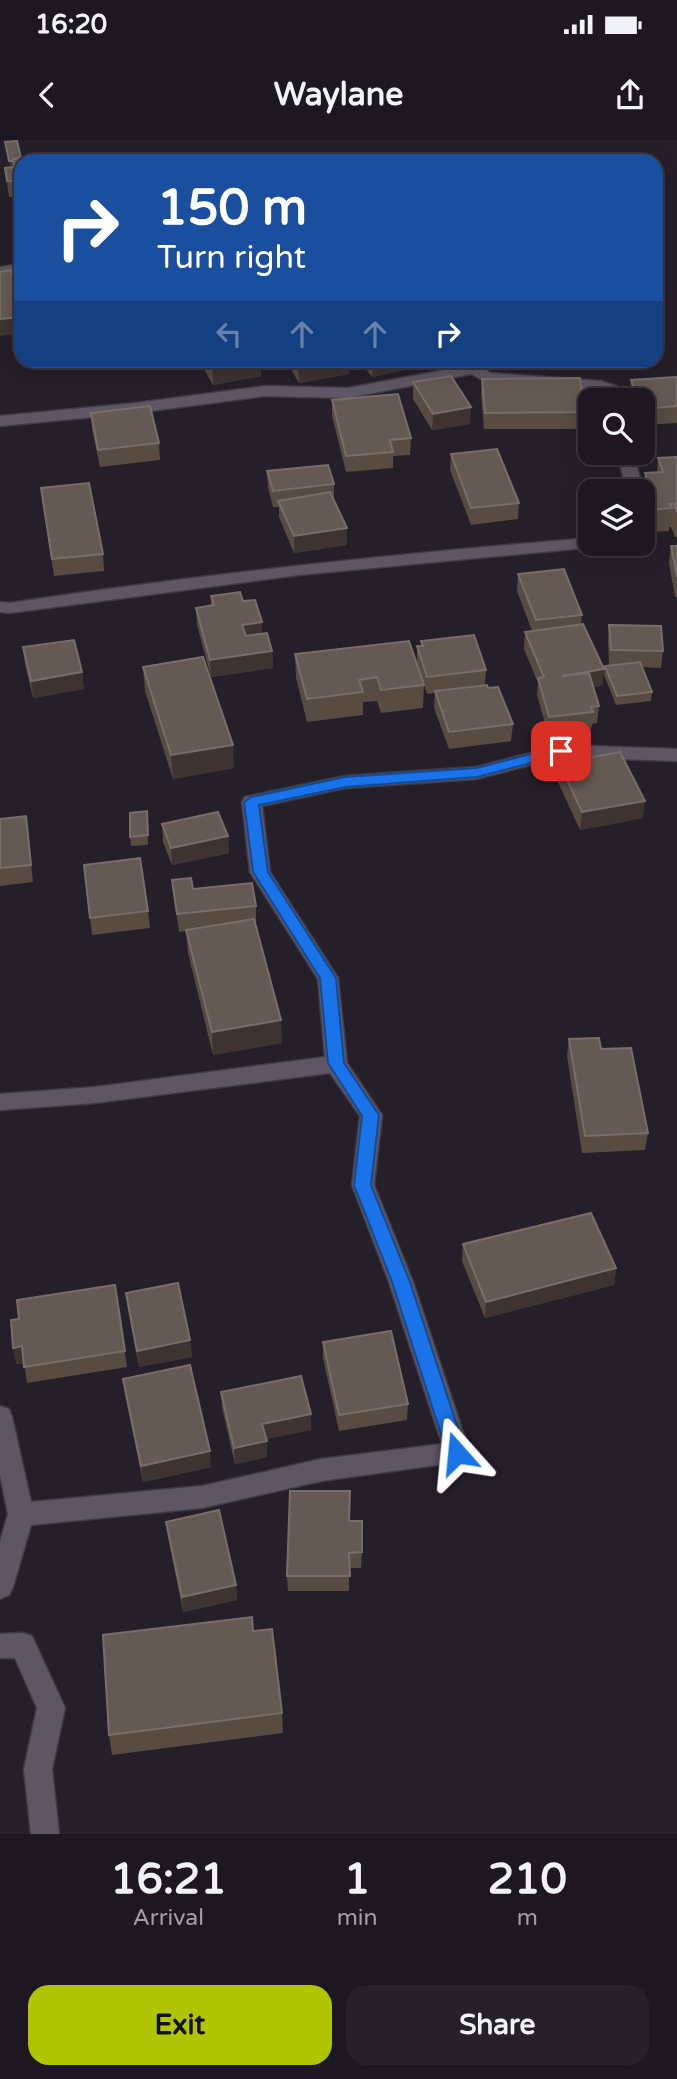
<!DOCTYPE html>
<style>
body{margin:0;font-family:"Varela Round",sans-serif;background:#252029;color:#f1f3f6;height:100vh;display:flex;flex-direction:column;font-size:26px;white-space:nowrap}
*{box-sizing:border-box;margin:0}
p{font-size:23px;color:#a09fa5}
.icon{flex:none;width:38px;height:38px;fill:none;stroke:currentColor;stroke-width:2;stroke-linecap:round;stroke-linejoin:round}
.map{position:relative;height:1694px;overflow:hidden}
.side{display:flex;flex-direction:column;background:#1c1720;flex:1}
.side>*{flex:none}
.banner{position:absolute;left:14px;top:14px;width:649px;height:214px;border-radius:21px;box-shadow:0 4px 18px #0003,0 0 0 2px #3a363e;background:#1a4fa0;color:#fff;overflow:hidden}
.controls{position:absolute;left:578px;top:248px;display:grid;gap:14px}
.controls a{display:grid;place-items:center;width:77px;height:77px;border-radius:14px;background:#1c1720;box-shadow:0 4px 18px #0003,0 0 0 2px #3a363e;font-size:35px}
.pin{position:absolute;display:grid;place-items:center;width:60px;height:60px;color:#fff;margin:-30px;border-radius:14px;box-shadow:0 4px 10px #0006}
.me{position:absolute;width:77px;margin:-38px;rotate:342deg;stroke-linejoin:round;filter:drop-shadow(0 0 5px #0008)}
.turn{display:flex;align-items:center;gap:24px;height:147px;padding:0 28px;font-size:32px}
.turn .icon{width:91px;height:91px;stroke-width:2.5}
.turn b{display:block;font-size:49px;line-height:60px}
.lanes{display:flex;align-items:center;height:66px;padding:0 28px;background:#0003;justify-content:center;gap:35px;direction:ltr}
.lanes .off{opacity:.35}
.eta{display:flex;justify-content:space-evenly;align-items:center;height:119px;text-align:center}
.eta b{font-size:42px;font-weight:700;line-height:49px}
.cta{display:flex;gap:14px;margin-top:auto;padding:14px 28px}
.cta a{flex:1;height:80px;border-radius:21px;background:#b0c500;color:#111;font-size:28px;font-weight:700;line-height:80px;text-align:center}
.cta a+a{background:#252029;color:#f1f3f6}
.status{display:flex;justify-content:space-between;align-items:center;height:49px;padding:0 35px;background:#1c1720;direction:ltr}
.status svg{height:19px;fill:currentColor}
header{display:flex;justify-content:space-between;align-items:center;height:91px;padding:0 28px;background:#1c1720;font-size:32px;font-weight:700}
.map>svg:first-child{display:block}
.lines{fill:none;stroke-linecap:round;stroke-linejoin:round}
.street-casing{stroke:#403a44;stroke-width:3}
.street{fill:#5e5664;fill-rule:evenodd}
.wall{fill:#574b42}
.shaded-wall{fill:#3d3331}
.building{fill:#655a53;stroke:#786e69;stroke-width:2}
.route{fill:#1a73e8;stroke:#114b97;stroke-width:2}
</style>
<div class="status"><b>16:20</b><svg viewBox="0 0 49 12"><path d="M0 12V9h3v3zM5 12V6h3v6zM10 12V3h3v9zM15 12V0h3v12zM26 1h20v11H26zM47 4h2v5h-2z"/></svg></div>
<header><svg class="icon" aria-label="back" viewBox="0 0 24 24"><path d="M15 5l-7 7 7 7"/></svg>Waylane<svg class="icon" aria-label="share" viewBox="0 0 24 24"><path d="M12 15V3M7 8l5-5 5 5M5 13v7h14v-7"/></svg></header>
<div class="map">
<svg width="677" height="1694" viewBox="0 0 677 1694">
<rect width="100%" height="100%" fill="#251f2a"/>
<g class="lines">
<defs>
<path id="street" d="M21,124V132L0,135V127Z
M464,220H480L481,227L491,233L601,241L618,247L622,261H606L605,253L593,249L487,242L471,234L348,258L265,256L136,273L0,286V276L136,263L265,246L348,248L466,226Z
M618,313H634L642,348L640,352H621L625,347Z
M590,398V404H598L596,407L299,435L10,473L0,472V462L10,463C203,434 396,414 590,398Z
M561,605L677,609V621L561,617L476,639L345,648L262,666L270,732L338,838L347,923L382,975L374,1045L413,1142L470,1313L466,1321L321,1341L202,1368L31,1385L13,1447L9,1455L0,1459V1402L8,1374L0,1335V1266L9,1269L12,1277L31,1362L202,1346L321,1319L442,1304L389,1142L352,1045L360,976L330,933L95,963L0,970V954L95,947L325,917L318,839L250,732L242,662L245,657L345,636L476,627Z
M23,1493L32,1496L65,1568L52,1629L59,1694H31L24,1629L37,1568L15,1518H0V1494Z"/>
</defs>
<use href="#street" class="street-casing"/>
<use href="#street" class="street"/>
</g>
<path class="wall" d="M5,2L21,21V56L9,57L5,28L10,27Z
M199,220H261V236L213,245Z
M286,220H349V234L299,243Z
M359,220H410V229L372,237Z
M677,237V283L642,285V261H631L629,257L631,240Z
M482,239L585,272L583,289H484L481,255Z
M413,242L470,284L432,290L413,259Z
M332,260L411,298L410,315L393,316V328L346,332L332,276Z
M91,273L159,303L160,320L100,327L92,289Z
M451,314L519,363L518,379L471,385L450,330Z
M677,317V397H675L671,387H669V391L647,392L642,380V352L645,333L657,332L658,318Z
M267,331L334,344V360L347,388V405L294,413L279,377V367H273L268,348Z
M41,348L103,414L104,431L54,436Z
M671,406H677V457H675L669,423Z
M518,434L582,475L581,484L604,529L602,546L593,547L599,566L597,583L592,584L591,590L548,594L537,555L538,543L524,509L525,492L532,491L517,451Z
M211,456L243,461L262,482V494L272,511L273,528L211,537L197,485L196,468L211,466Z
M609,485L663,511L661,528L642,527L652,552L651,561L616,565L604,535L605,526L609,525L608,502Z
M421,501L486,530L485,545L513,584L511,601L449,609L434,568L435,553L427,554L417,523V506H421Z
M23,507L82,532L84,549L33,558L25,524Z
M295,514L424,545L423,568L381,573L377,561L363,562V575L307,582L296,538Z
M143,527L234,628L173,639L145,551Z
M559,623L643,678L580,690L557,640Z
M147,671L148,705L131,706L130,697Z
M26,676L33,742L0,746V679Z
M162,684L228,696L229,713L172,725L163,702Z
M84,725L148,771L150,788L92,795Z
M172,740L193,749L256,766V783H255L282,903L213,915L188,813L186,791L179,792Z
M569,899L601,909L648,993L645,1010L582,1013L567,916Z
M463,1104L616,1128L614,1145L485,1178L462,1121Z
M115,1145L127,1227L27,1243L24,1223L16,1224L19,1179Z
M126,1153L190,1200L192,1217L139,1227L128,1170Z
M323,1202L408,1264L407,1280L339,1291L323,1218Z
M123,1239L211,1327L143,1342L125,1255Z
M221,1252L311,1290L266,1299L267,1317L235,1324L222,1268Z
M349,1381L362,1412L361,1428H349V1451H288L287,1436Z
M166,1382L236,1445L237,1460L183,1472L168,1397Z
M253,1491L282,1573L283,1593L112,1615L109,1595Z"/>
<path class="shaded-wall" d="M21,20V28L10,29L9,21Z
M21,177V193L0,196V179Z
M257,220H261V236L213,245L212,229Z
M335,220H349V234L299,243L298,227Z
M375,220H410V229L372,237L373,221Z
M471,267L470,284L432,290L433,274Z
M347,388V405L294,413V396Z
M262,482V499L243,502L242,485Z
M272,511L273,528L211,537L210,520Z
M604,529L602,546L560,553L562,536Z
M82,532L84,549L33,558L31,541Z
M233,605L234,628L173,639L171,615Z
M645,661L643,678L580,690L582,672Z
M26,676L29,693L33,742L31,725Z
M228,696L229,713L172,725L171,708Z
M281,880L282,903L213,915L212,892Z
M616,1128L614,1145L485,1178L486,1162Z
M190,1200L192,1217L139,1227L137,1211Z
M22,1206L25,1222L16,1224L13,1208Z
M311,1274V1290L263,1300L262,1284Z
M267,1301V1317L235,1324L234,1308Z
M210,1311L211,1327L143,1342L141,1326Z
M236,1445L237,1460L183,1472L182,1457Z"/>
<path class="building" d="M17,1L21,18L13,19V21H9L5,2Z
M56,15V21H21V40L7,41L5,28L14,27L13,19Z
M11,130L21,168V177L0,179V132Z
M207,220H257L212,229Z
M295,220H335L298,227Z
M451,236L471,267L433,274L413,242Z
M677,237V266L643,269L642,261H640L631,240Z
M580,238L585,272L485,273L482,239Z
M398,254L411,298L390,300L393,312L346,316L332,260Z
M150,266L159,303L98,310L91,273Z
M497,309L519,363L471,368L451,314Z
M677,317V372L674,364H670L672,368L649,370L642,349L650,348L645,333L663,332L658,318Z
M328,325L334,344L273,351L267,331Z
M89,343L103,414L52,419L41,348Z
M330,352L347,388L294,396L278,361Z
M671,406H677V437Z
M564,429L582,475L536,480L518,434Z
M240,452L243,461L255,460L262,482L242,485L246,496L267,493L272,511L210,520L196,468L214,465L211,456Z
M583,484L604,529L562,536L589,533L599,566L591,567L593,572L549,577L538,538L544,537L525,492Z
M609,485L661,486L663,511L611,510Z
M474,495L486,530L427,537L417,506H423L421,501Z
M74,500L82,532L31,541L23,507Z
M409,501L424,545L381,550L377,537L359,540L363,552L307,559L295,514Z
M203,517L233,605L171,615L143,527Z
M640,522L652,552L617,556L605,526Z
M487,545L488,548L498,547L513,584L449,592L435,551Z
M620,612L645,661L582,672L559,623Z
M147,671L148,695L130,697V673Z
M218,672L228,696L171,708L162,684Z
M26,676L31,725L0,728V679Z
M140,718L148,771L90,778L84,725Z
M191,738L193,749L252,743L256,766L177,774L172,740Z
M254,779L281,880L212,892L186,790Z
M599,898L601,909L631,908L648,993L585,996L569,899Z
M591,1073L616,1128L486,1162L463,1104Z
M178,1143L190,1200L137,1211L126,1153Z
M115,1145L125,1211L24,1227L22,1206L13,1208L11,1180L19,1179L17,1160Z
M391,1191L408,1264L339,1275L323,1202Z
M190,1225L210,1311L141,1326L123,1239Z
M301,1236L311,1274L262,1284L267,1301L234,1308L221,1252Z
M290,1351H350L349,1381H362V1412L349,1413L350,1436H287Z
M219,1370L236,1445L182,1457L166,1382Z
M252,1477L253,1491L272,1489L282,1573L109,1595L103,1495Z"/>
<path class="route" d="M561,606L568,611L566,614L477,637L345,647L259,665L268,732L336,838L344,923L379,975L371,1045L410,1142L466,1313L464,1319L457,1322L450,1319L447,1313L392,1142L354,1045L362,976L328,923L320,838L253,732L244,662L251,657L345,637L477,628Z"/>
</svg>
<div class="controls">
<a><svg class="icon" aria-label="search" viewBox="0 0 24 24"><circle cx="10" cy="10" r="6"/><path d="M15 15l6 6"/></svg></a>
<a><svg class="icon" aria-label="layers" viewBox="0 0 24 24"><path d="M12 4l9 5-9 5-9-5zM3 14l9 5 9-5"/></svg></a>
</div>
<div class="pin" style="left:561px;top:611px;background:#d93025"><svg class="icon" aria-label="arrive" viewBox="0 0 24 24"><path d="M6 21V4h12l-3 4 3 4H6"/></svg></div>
<svg class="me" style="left:457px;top:1313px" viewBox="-20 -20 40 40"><path d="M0-17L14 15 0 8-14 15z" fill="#1a73e8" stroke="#fff" stroke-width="4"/></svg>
<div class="banner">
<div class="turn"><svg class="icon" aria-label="right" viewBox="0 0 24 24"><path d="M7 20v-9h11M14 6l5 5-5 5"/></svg><div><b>150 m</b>Turn right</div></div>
<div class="lanes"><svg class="icon off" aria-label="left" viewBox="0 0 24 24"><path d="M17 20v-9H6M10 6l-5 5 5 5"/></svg><svg class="icon off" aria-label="ahead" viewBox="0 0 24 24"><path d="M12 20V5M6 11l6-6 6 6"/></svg><svg class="icon off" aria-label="ahead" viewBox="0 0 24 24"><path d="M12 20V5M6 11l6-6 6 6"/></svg><svg class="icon" aria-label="right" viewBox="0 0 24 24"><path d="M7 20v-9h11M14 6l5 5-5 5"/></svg></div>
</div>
</div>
<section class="side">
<div class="eta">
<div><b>16:21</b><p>Arrival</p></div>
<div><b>1</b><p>min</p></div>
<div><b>210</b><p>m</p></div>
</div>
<div class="cta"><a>Exit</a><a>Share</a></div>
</section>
